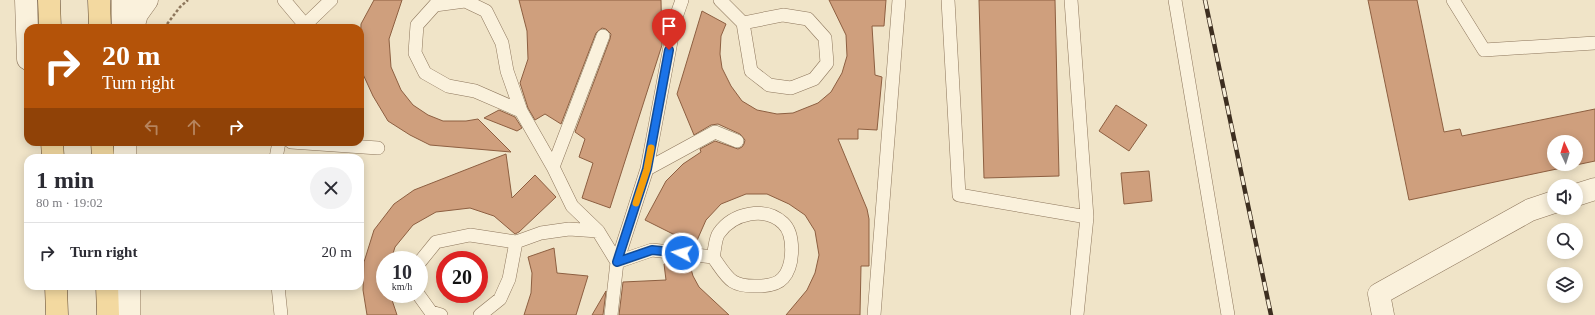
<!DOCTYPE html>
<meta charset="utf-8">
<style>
body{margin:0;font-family:"Times New Roman",serif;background:#f2f2f3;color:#2b2b33;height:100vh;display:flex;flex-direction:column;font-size:15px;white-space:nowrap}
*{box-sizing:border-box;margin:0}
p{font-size:13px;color:#7c7c81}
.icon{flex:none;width:22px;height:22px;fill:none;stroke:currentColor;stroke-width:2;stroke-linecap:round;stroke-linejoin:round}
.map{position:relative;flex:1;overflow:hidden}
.sheet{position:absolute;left:24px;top:154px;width:340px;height:136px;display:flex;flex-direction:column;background:#fff;border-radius:12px;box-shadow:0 2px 10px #0003}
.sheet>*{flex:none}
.top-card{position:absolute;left:24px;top:24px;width:340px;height:122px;border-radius:12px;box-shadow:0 2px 10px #0003;background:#b45309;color:#fff;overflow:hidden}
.needle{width:26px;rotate:356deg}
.buttons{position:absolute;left:1547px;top:135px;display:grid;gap:8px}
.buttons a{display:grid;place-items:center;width:36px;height:36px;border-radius:50%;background:#fff;box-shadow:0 2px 10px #0003;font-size:20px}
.speed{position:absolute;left:376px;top:251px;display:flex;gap:8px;font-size:20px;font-weight:700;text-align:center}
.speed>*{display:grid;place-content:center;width:52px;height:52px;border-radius:50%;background:#fff;box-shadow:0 2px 10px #0003;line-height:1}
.speed small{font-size:10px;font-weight:400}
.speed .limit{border:6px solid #d22;background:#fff;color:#111}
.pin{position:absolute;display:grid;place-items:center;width:34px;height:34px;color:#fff;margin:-41px -17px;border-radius:50% 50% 50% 0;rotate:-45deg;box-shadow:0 0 4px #0007}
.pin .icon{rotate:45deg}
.me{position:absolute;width:44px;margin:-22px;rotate:276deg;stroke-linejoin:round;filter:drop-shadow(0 0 3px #0008)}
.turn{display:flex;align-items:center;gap:14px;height:84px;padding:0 12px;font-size:18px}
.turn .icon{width:52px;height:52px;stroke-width:2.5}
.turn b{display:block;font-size:28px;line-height:34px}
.lanes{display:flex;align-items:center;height:38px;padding:0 12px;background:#0003;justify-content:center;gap:20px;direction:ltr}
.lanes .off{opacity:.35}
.round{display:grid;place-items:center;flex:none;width:42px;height:42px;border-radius:21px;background:#f2f2f3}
.head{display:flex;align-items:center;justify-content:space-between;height:68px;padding:0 12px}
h1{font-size:24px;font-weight:800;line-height:30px}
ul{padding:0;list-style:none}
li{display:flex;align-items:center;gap:12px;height:60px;padding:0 12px;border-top:1px solid #e1e1e2}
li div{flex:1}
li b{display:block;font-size:15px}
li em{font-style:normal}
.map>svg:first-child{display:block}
.building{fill:#cf9f7d;stroke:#8d5f41;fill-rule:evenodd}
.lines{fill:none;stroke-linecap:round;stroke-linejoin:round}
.service-casing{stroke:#8d765c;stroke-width:14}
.minor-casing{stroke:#8d765c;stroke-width:23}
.tertiary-casing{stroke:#8d765c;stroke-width:23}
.primary-casing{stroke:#5b4430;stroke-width:23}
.path{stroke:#8d765c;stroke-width:2.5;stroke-dasharray:3 2;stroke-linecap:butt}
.service{stroke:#faf1dc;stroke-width:13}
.minor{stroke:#faf1dc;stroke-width:22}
.tertiary{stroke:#faf1dc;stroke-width:22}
.primary{stroke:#f3d9a0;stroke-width:22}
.rail-casing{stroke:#3d2e20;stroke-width:4.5}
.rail{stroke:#f7eed8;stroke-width:3;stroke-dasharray:9;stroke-linecap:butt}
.route-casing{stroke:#114b97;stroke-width:10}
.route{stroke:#1a73e8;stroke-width:7}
.slow{stroke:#f59e0b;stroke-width:7}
</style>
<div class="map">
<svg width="1595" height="315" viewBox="0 0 1595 315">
<rect width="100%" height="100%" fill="#f0e4c8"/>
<path class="building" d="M374,0H402L389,39L391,67L401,90L413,105L428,115L443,121H466L478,119L511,152L430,145L410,135L388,121L373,96L362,72L360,58L361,24Z
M519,0H661L662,45L610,208L582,198L593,163L579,157L585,139L575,132L610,39L611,34L606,29L602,28L596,33L561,124L545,114L535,120L528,108L520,83L528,59L527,31Z
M829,0H886L884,26H872L875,75L882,77L877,130L858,129V139H838L867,209L869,219V266H861L860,315H786L807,290L815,273L819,255L815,231L805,215L789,204L767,194H746L721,204L706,220L695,245L645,220L666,181L683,164L701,152L700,149L715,141L738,149L742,147L744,144L745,140L740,134L718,124L711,125L694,135L677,94L702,11L726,24L721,36L720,54L722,68L731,86L742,101L757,110L777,114L793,113L818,103L831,92L842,73L847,56L846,35Z
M979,0H1055L1059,176L984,178Z
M1368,0H1417L1444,132L1460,129L1462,136L1595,109V161L1409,200ZM1554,142H1576V164H1554Z
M1116,105L1147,125L1129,151L1099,131Z
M499,110L515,117L522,128L517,131L484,118Z
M506,154L512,198L535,175L556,197L519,232L515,234L494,216L470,208L436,212L413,225L395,247L391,260H385V294H390L397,315H367L363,290L364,262L374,230L394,204L414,190Z
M1149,171L1152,201L1124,204L1121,173Z
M554,248L557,273L588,276L576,315H524L531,293L532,273L528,257Z
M679,261L689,262L693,276L699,287L729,315H619L623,282L666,280L664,264Z
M606,291L603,315H592Z"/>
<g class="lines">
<defs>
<path id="service" d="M284,0L305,25L304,28
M720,0L743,23L751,71L769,85L791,88L814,79L827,63L825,38L808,19L783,15L743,23
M948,0L959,195L1087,217
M1071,0L1087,217L1077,315
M1175,0L1228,315
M1453,0L1484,50L1595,43
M305,25L331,0
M521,111L475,91L448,86L425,73L415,53L417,25L435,5L465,1L486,11L502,43L507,71L521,111L553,167L572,206L598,231L617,262L652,250L713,257C728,278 730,287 758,286C766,286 777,285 783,278C794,266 795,234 783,223C765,206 733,213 719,233C715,238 715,250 713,257
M291,142L378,148
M276,158L279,142
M553,167L603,36
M647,169L715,132L737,141
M419,263L436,242L470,235L516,242L541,233L569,229L598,231
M278,286L281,315
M418,294L431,312L441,315
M480,315L500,299L509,279L516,242
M611,315L617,262L647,169L675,20L682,0
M874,315L899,0"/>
<path id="minor" d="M1576,195L1595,189
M1383,315L1379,294L1530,210L1554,202"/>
<path id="tertiary" d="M26,0L28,59
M123,0V28
M133,28L137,14L147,0
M125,142V158
M129,286V315"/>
<path id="primary" d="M49,0L50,28
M99,0L100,28
M52,142L53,158
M102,142L103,158
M56,286L57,315
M107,286L108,315"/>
</defs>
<use href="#service" class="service-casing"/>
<use href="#minor" class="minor-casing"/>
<use href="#tertiary" class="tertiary-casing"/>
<use href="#primary" class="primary-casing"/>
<path class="path" d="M164,28L180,7L188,0"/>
<use href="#service" class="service"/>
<use href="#minor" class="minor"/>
<use href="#tertiary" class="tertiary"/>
<use href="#primary" class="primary"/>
<defs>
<path id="rail" d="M1205,0L1271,315"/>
</defs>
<use href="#rail" class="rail-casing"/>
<use href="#rail" class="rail"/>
</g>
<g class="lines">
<defs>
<path id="route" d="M669,50L647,169L617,262L652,250L682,253"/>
</defs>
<use href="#route" class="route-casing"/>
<use href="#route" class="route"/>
<path class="slow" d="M636,203L647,169L651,148"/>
</g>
</svg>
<div class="buttons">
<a><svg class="needle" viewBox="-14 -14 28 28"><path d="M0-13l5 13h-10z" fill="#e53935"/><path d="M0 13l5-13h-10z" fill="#7c7c81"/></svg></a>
<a><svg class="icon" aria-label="sound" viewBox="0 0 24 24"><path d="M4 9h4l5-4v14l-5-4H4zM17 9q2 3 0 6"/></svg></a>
<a><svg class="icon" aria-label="search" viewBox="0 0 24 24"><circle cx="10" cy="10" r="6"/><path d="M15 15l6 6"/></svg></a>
<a><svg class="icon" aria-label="layers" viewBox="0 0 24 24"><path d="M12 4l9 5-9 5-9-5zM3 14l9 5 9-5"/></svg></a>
</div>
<div class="speed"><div>10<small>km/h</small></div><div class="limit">20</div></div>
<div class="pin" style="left:669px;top:50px;background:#d93025"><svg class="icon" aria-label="arrive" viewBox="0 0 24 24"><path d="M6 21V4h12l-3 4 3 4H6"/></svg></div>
<svg class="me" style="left:682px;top:253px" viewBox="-20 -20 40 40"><circle r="17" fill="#1a73e8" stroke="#fff" stroke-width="3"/><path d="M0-11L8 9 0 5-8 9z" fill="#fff"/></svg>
<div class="top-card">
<div class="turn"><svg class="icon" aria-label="right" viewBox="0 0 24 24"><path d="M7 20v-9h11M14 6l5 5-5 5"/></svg><div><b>20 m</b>Turn right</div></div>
<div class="lanes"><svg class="icon off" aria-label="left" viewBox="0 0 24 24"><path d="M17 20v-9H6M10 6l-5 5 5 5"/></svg><svg class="icon off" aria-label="ahead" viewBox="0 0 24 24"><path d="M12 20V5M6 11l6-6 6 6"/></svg><svg class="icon" aria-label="right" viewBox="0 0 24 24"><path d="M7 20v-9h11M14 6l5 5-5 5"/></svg></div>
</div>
<section class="sheet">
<div class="head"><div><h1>1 min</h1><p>80 m · 19:02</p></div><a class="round"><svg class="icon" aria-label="close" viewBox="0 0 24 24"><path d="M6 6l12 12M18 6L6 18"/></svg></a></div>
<ul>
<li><svg class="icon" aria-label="right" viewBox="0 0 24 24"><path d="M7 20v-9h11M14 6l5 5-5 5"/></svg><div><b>Turn right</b></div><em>20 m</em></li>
</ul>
</section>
</div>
